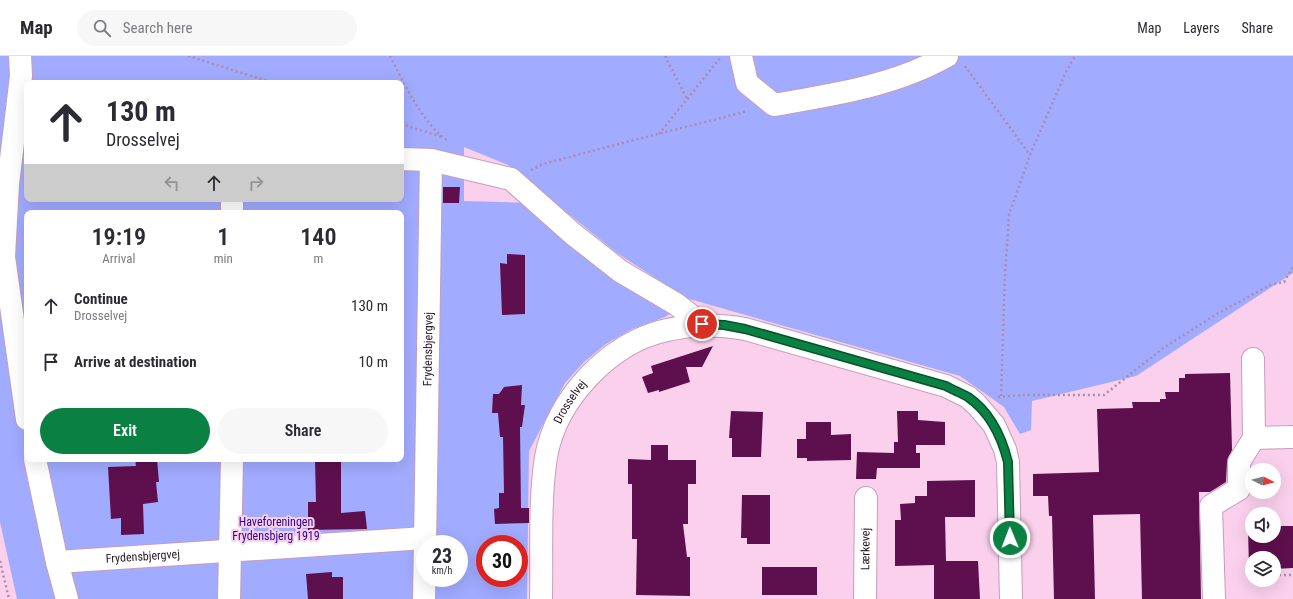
<!DOCTYPE html>
<meta charset="utf-8">
<style>
body{margin:0;font-family:"Roboto Condensed",sans-serif;background:#f7f7f7;color:#2b2b33;height:100vh;display:flex;flex-direction:column;font-size:15px;white-space:nowrap}
*{box-sizing:border-box;margin:0}
p{font-size:13px;color:#7c7c81}
.icon{flex:none;width:22px;height:22px;fill:none;stroke:currentColor;stroke-width:2;stroke-linecap:round;stroke-linejoin:round}
.map{position:relative;flex:1;overflow:hidden}
.sheet{position:absolute;left:24px;top:154px;width:380px;height:252px;display:flex;flex-direction:column;background:#fff;border-radius:8px;box-shadow:0 4px 16px #0002}
.sheet>*{flex:none}
.guide{position:absolute;left:24px;top:24px;width:380px;height:122px;border-radius:8px;box-shadow:0 4px 16px #0002;background:#fff;color:#2b2b33;overflow:hidden}
.needle{width:26px;rotate:96deg}
.controls{position:absolute;left:1245px;top:407px;display:grid;gap:8px}
.controls a{display:grid;place-items:center;width:36px;height:36px;border-radius:50%;background:#fff;box-shadow:0 4px 16px #0002;font-size:20px}
.speed{position:absolute;left:416px;top:479px;display:flex;gap:8px;font-size:20px;font-weight:700;text-align:center}
.speed>*{display:grid;place-content:center;width:52px;height:52px;border-radius:50%;background:#fff;box-shadow:0 4px 16px #0002;line-height:1}
.speed small{font-size:10px;font-weight:400}
.speed .limit{border:6px solid #d22;background:#fff;color:#111}
.pin{position:absolute;display:grid;place-items:center;width:34px;height:34px;color:#fff;margin:-17px;border:2px solid #fff;border-radius:50%;box-shadow:0 1px 4px #0007}
.me{position:absolute;width:44px;margin:-22px;rotate:359deg;stroke-linejoin:round;filter:drop-shadow(0 0 3px #0008)}
.turn{display:flex;align-items:center;gap:14px;height:84px;padding:0 16px;font-size:18px}
.turn .icon{width:52px;height:52px;stroke-width:2.5}
.turn b{display:block;font-size:28px;line-height:34px}
.lanes{display:flex;align-items:center;height:38px;padding:0 16px;background:#0003;justify-content:center;gap:20px;direction:ltr}
.lanes .off{opacity:.35}
.eta{display:flex;justify-content:space-evenly;align-items:center;height:68px;text-align:center}
.eta b{font-size:24px;font-weight:600;line-height:28px}
.action{display:flex;gap:8px;margin-top:auto;padding:8px 16px}
.action a{flex:1;height:46px;border-radius:24px;background:#0b8043;color:#fff;font-size:16px;font-weight:600;line-height:46px;text-align:center}
.action a+a{background:#f7f7f7;color:#2b2b33}
ul{padding:0;list-style:none}
li{display:flex;align-items:center;gap:12px;height:56px;padding:0 16px}
li div{flex:1}
li b{display:block;font-size:15px}
li em{font-style:normal}
header{display:flex;align-items:center;gap:24px;box-sizing:border-box;height:56px;padding:0 20px;background:#fff;border-bottom:1px solid #e1e1e2}
header strong{font-size:19px}
nav{display:flex;gap:22px;margin-inline-start:auto;font-size:14px}
.search{width:280px;height:36px;background:#f7f7f7;display:flex;align-items:center;gap:10px;box-sizing:border-box;padding:0 14px;border-radius:22px;color:#7c7c81;font-size:15px}
.map>svg:first-child{display:block}
.green{fill:#a1abff;fill-rule:evenodd}
.building{fill:#5e0f4e}
.lines{fill:none;stroke-linecap:round;stroke-linejoin:round}
.minor-casing{stroke:#c69eb9;stroke-width:24}
.path{stroke:#ad8da3;stroke-width:2.5;stroke-dasharray:2 3;stroke-linecap:butt}
.minor{stroke:#fff;stroke-width:22}
.route-casing{stroke:#07532c;stroke-width:10}
.route{stroke:#0b8043;stroke-width:7}
.labels{text-anchor:middle;dominant-baseline:central;stroke-width:4;stroke-linejoin:round;paint-order:stroke}
.street-label{font-size:12px;fill:#271823;stroke:#fad0ec}
.park-label{font-size:12px;fill:#2a0491;stroke:#fad0ec}
</style>
<header>
<strong>Map</strong>
<div class="search"><svg class="icon" aria-label="search" viewBox="0 0 24 24"><circle cx="10" cy="10" r="6"/><path d="M15 15l6 6"/></svg>Search here</div>
<nav><a>Map</a><a>Layers</a><a>Share</a></nav>
</header>
<div class="map">
<svg width="1293" height="543" viewBox="0 0 1293 543">
<rect width="100%" height="100%" fill="#fad0ec"/>
<path class="green" d="M0,0H1293V217L1136,320L1032,345L1031,374L1020,378L1004,351L960,320L686,242L617,197L508,109L464,91V145L531,147L672,256L665,261L632,273L606,288L584,306L565,327L529,395L527,543H17L0,466ZM27,27H401V143H27ZM27,157H401V403H27ZM425,488H459V522H425ZM485,488H519V522H485Z"/>
<path class="building" d="M443,131H460L459,147H443Z
M507,198L525,199V258L502,259L500,207L507,208Z
M713,290L702,311H686L690,326L659,336V334L648,337L642,321L653,317L651,310Z
M1230,317L1232,394L1227,406L1226,426L1210,436H1199L1201,543H1142L1140,458L1093,459L1095,543H1054L1052,460H1049L1048,440H1033V418L1099,416L1097,353L1133,352L1132,346H1160V343H1166L1165,336H1179V322H1185V318Z
M522,329L521,349H525L522,371H520L521,452H529V467L495,468L494,453L499,452V437H504L503,381H500L498,357H492L493,338H499L504,331Z
M731,355L763,356L761,401H732V382H729Z
M897,355H918V364L945,366V389H916V397H920V412H877L876,423H856L857,396L894,397V386H898Z
M806,366H831V379L851,378V404L807,405V402H797V383H806Z
M651,389H668V404H696V428H688V468H683L687,501H690V540L636,539L637,483H632V428H628V403L651,404Z
M135,403H157L159,426H156L158,446L143,448L144,478L121,479V462L111,463L108,411L136,410Z
M315,403H341V457L365,455L367,473L308,474V446H316Z
M975,424V461H945L946,505H978L980,543H934V509L895,510V464H901L900,448L915,447V440H927V425Z
M742,439H770V488H747V482H741Z
M1274,470H1293V512L1274,513V502H1252V513H1249L1248,471H1252V480H1274Z
M762,511H817V539H762Z
M332,516V521H343V543H308L306,518Z"/>
<g class="lines">
<defs>
<g id="minor">
<path d="M20,0L21,20L8,128L4,201L27,363"/>
<path d="M741,0L747,27L774,49C832,39 894,30 947,0"/>
<path d="M401,103L431,104L511,123L573,178L596,196L620,215L676,248L702,268"/>
<path d="M232,157V143"/>
<path d="M1253,303L1254,382L1293,381"/>
<path d="M35,403L57,506L67,543"/>
<path id="s1" d="M425,488L431,104"/>
<path id="s2" d="M57,506L425,482"/>
<path d="M229,543L232,403"/>
<path d="M424,543L425,489"/>
<path id="s3" d="M541,543C542,497 539,446 546,401C556,343 610,286 667,274C694,268 718,268 745,273L946,330L968,341L977,349L994,369L1005,393L1008,406L1011,543"/>
<path id="s4" d="M865,543L866,442"/>
<path d="M1214,543L1211,450L1239,433V406L1254,382"/>
</g>
</defs>
<use href="#minor" class="minor-casing"/>
<path class="path" d="M188,0L274,27
M390,0C404,27 422,67 448,85
M665,0L687,43
M965,10L1030,99
M401,68L442,81
M659,78L720,2
M531,114L543,108L584,97L748,55
M1001,340L1005,218L1009,159L1030,99L1065,18L1075,0
M998,341L1024,339H1104L1162,293L1215,259L1270,229L1284,226L1293,211
M0,505L9,543
M1274,519H1293"/>
<use href="#minor" class="minor"/>
</g>
<g class="lines">
<defs>
<path id="route" d="M702,268L724,269L745,273L946,330C953,334 961,337 968,341C990,356 1002,382 1008,406L1010,482"/>
</defs>
<use href="#route" class="route-casing"/>
<use href="#route" class="route"/>
</g>
<g class="labels">
<g class="street-label">
<text stroke="none"><textPath href="#s1" startOffset="195">Frydensbjergvej</textPath></text>
<text stroke="none"><textPath href="#s3" startOffset="203">Drosselvej</textPath></text>
<text stroke="none"><textPath href="#s4" startOffset="50">Lærkevej</textPath></text>
<text stroke="none"><textPath href="#s2" startOffset="86">Frydensbjergvej</textPath></text>
</g>
<g class="park-label">
<text x="276" y="466">Haveforeningen<tspan x="276" dy="14">Frydensbjerg 1919</tspan></text>
</g>
</g>
</svg>
<div class="controls">
<a><svg class="needle" viewBox="-14 -14 28 28"><path d="M0-13l5 13h-10z" fill="#e53935"/><path d="M0 13l5-13h-10z" fill="#7c7c81"/></svg></a>
<a><svg class="icon" aria-label="sound" viewBox="0 0 24 24"><path d="M4 9h4l5-4v14l-5-4H4zM17 9q2 3 0 6"/></svg></a>
<a><svg class="icon" aria-label="layers" viewBox="0 0 24 24"><path d="M12 4l9 5-9 5-9-5zM3 14l9 5 9-5"/></svg></a>
</div>
<div class="speed"><div>23<small>km/h</small></div><div class="limit">30</div></div>
<div class="pin" style="left:702px;top:268px;background:#d93025"><svg class="icon" aria-label="arrive" viewBox="0 0 24 24"><path d="M6 21V4h12l-3 4 3 4H6"/></svg></div>
<svg class="me" style="left:1010px;top:482px" viewBox="-20 -20 40 40"><circle r="17" fill="#0b8043" stroke="#fff" stroke-width="3"/><path d="M0-11L8 9 0 5-8 9z" fill="#fff"/></svg>
<div class="guide">
<div class="turn"><svg class="icon" aria-label="ahead" viewBox="0 0 24 24"><path d="M12 20V5M6 11l6-6 6 6"/></svg><div><b>130 m</b>Drosselvej</div></div>
<div class="lanes"><svg class="icon off" aria-label="left" viewBox="0 0 24 24"><path d="M17 20v-9H6M10 6l-5 5 5 5"/></svg><svg class="icon" aria-label="ahead" viewBox="0 0 24 24"><path d="M12 20V5M6 11l6-6 6 6"/></svg><svg class="icon off" aria-label="right" viewBox="0 0 24 24"><path d="M7 20v-9h11M14 6l5 5-5 5"/></svg></div>
</div>
<section class="sheet">
<div class="eta">
<div><b>19:19</b><p>Arrival</p></div>
<div><b>1</b><p>min</p></div>
<div><b>140</b><p>m</p></div>
</div>
<ul>
<li><svg class="icon" aria-label="ahead" viewBox="0 0 24 24"><path d="M12 20V5M6 11l6-6 6 6"/></svg><div><b>Continue</b><p>Drosselvej</p></div><em>130 m</em></li>
<li><svg class="icon" aria-label="arrive" viewBox="0 0 24 24"><path d="M6 21V4h12l-3 4 3 4H6"/></svg><div><b>Arrive at destination</b></div><em>10 m</em></li>
</ul>
<div class="action"><a>Exit</a><a>Share</a></div>
</section>
</div>
